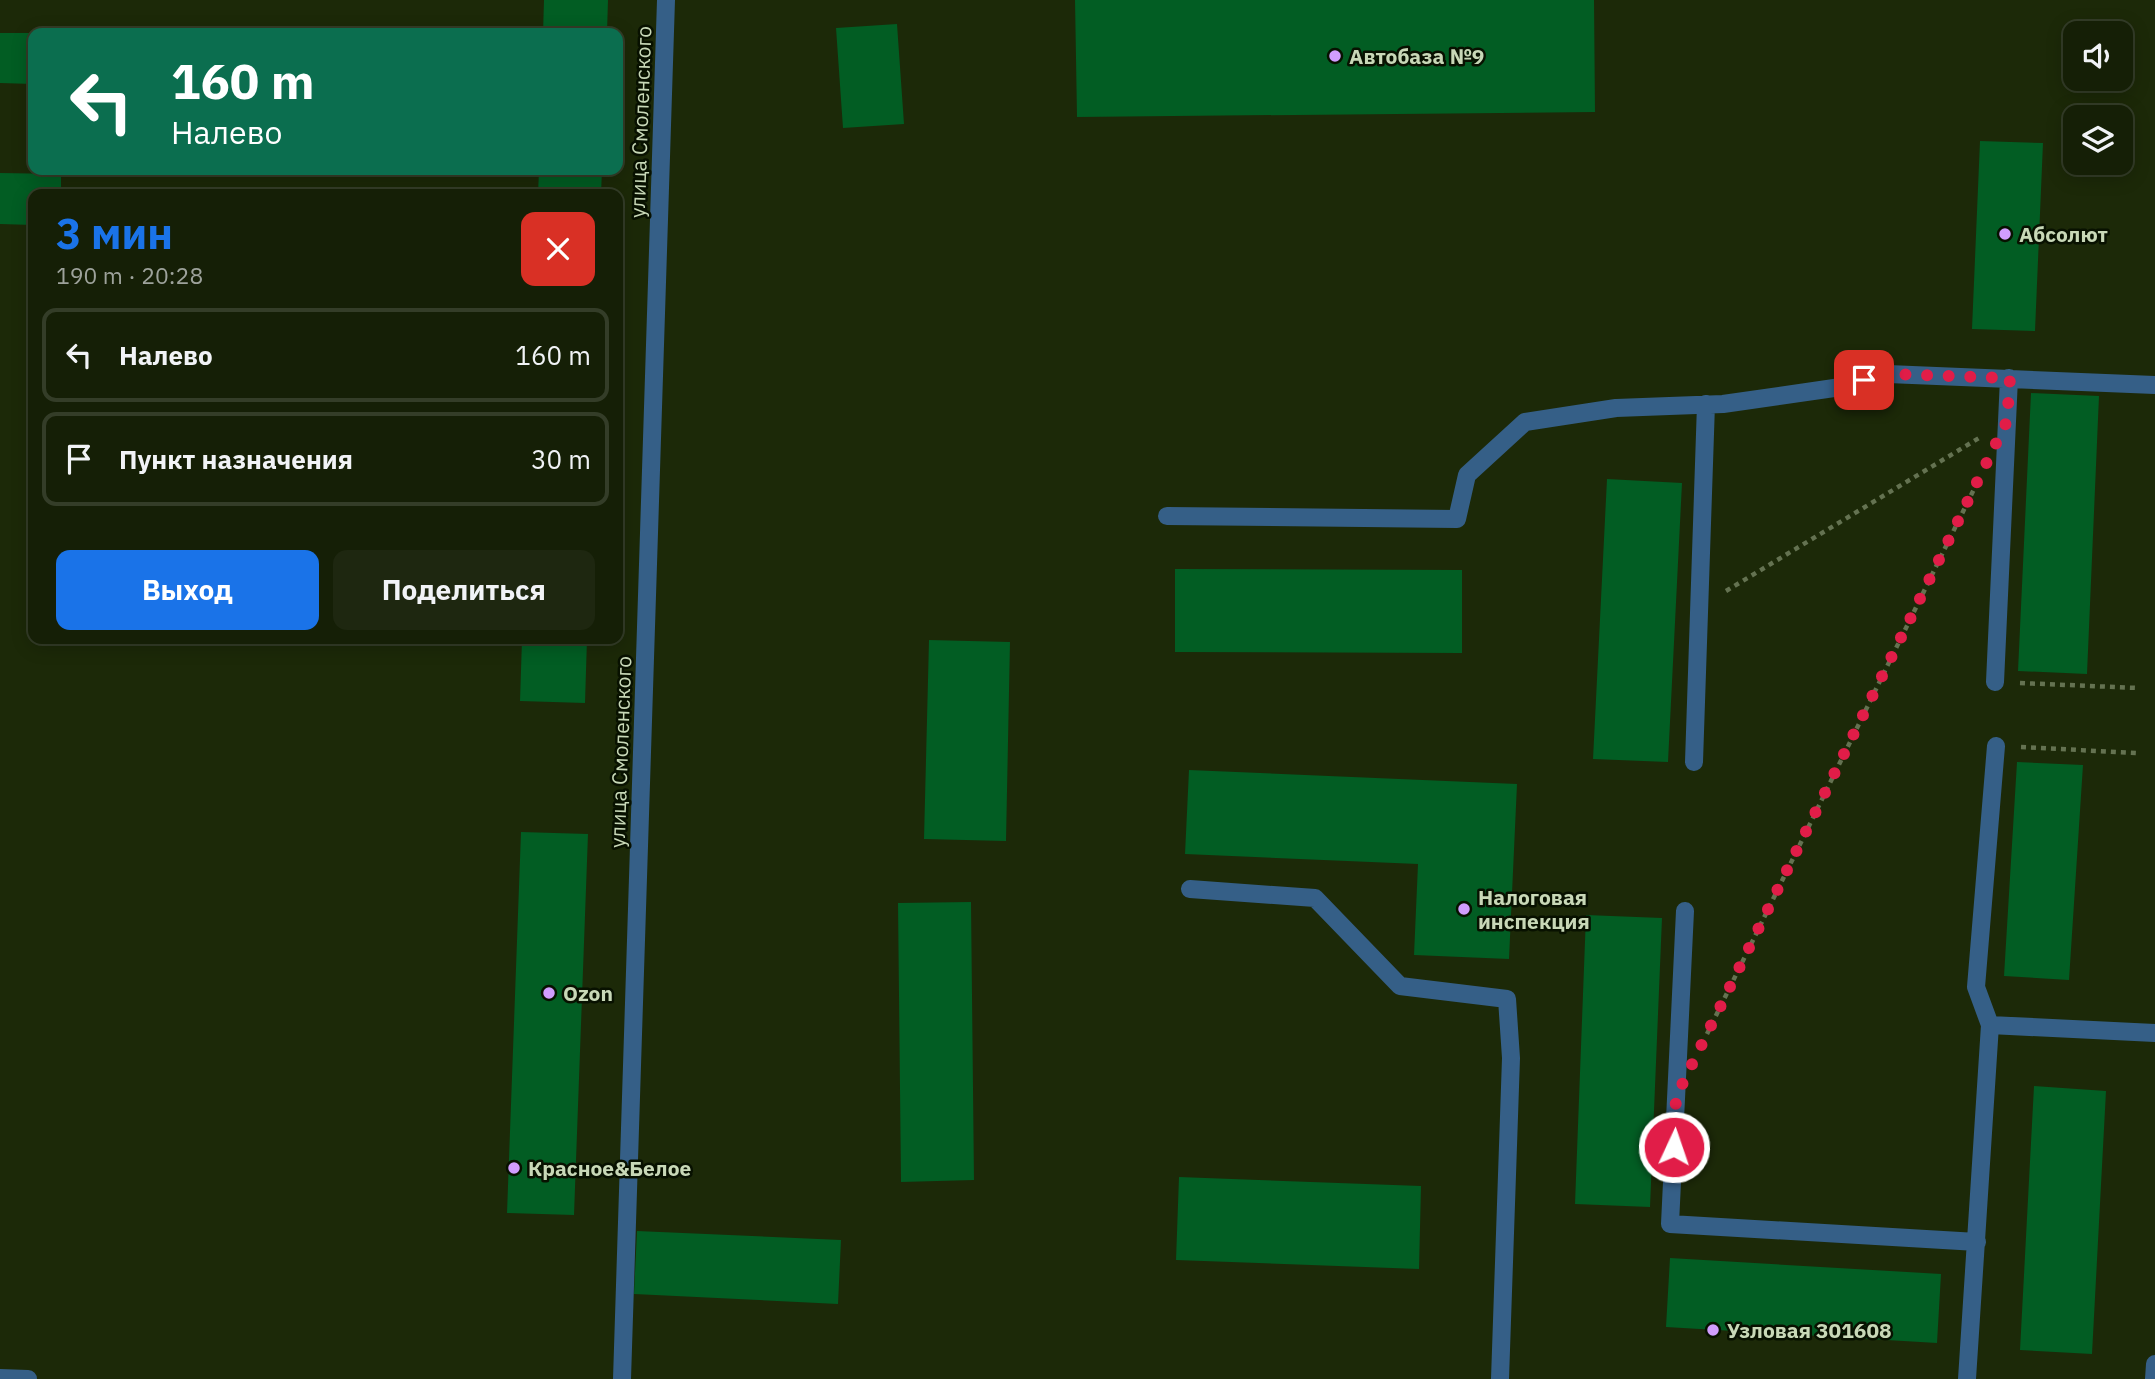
<!DOCTYPE html>
<html lang="ru">
<meta charset="utf-8">
<style>
body{margin:0;font-family:"IBM Plex Sans",sans-serif;background:#1e2710;color:#f1f3f6;height:100vh;display:flex;flex-direction:column;font-size:26px;white-space:nowrap}
*{box-sizing:border-box;margin:0}
p{font-size:23px;color:#9da29b}
.icon{flex:none;width:38px;height:38px;fill:none;stroke:currentColor;stroke-width:2;stroke-linecap:round;stroke-linejoin:round}
.map{position:relative;flex:1;overflow:hidden}
.drawer{position:absolute;left:28px;top:189px;width:595px;height:455px;display:flex;flex-direction:column;background:#151f06;border-radius:14px;box-shadow:0 4px 18px #0003,0 0 0 2px #343d28}
.drawer>*{flex:none}
.hud{position:absolute;left:28px;top:28px;width:595px;height:147px;border-radius:14px;box-shadow:0 4px 18px #0003,0 0 0 2px #343d28;background:#0b6e4f;color:#fff;overflow:hidden}
.fabs{position:absolute;left:2063px;top:21px;display:grid;gap:14px}
.fabs a{display:grid;place-items:center;width:70px;height:70px;border-radius:14px;background:#151f06;box-shadow:0 4px 18px #0003,0 0 0 2px #343d28;font-size:35px}
.pin{position:absolute;display:grid;place-items:center;width:60px;height:60px;color:#fff;margin:-30px;border-radius:14px;box-shadow:0 4px 10px #0006}
.me{position:absolute;width:77px;margin:-38px;rotate:3deg;stroke-linejoin:round;filter:drop-shadow(0 0 5px #0008)}
.turn{display:flex;align-items:center;gap:24px;height:147px;padding:0 28px;font-size:32px}
.turn .icon{width:91px;height:91px;stroke-width:2.5}
.turn b{display:block;font-size:49px;line-height:60px}
.round{display:grid;place-items:center;flex:none;width:74px;height:74px;border-radius:14px;background:#1e2710}
.summary{display:flex;align-items:center;justify-content:space-between;height:119px;padding:0 28px}
h1{font-size:42px;font-weight:700;line-height:52px;color:#1a73e8}
.action{display:flex;gap:14px;margin-top:auto;padding:14px 28px}
.action a{flex:1;height:80px;border-radius:14px;background:#1a73e8;color:#fff;font-size:28px;font-weight:700;line-height:80px;text-align:center}
.action a+a{background:#1e2710;color:#f1f3f6}
ul{padding:0;list-style:none}
li{display:flex;align-items:center;gap:21px;height:94px;margin:0 14px 10px;padding:0 14px;border:4px solid #343d28;border-radius:14px}
li div{flex:1}
li b{display:block;font-size:26px}
li em{font-style:normal}
.map>svg:first-child{display:block}
.building{fill:#025d23}
.lines{fill:none;stroke-linecap:round;stroke-linejoin:round}
.path{stroke:#647251;stroke-width:4.5;stroke-dasharray:5 5;stroke-linecap:butt}
.lane{stroke:#355f87;stroke-width:18}
.street{stroke:#355f87;stroke-width:18}
.route{stroke:#e11d48;stroke-width:12;stroke-dasharray:0 21.6}
.poi-dot{fill:#d19dfe;stroke:#081100;stroke-width:2.5}
.labels{text-anchor:middle;dominant-baseline:central;stroke-width:5;stroke-linejoin:round;paint-order:stroke}
.poi-label{font-size:21px;font-weight:bold;fill:#c8d8b7;stroke:#081100;text-anchor:start}
.street-label{font-size:21px;fill:#c8d8b7;stroke:#081100}
</style>
<div class="map">
<svg width="2155" height="1379" viewBox="0 0 2155 1379">
<rect width="100%" height="100%" fill="#1c2908"/>
<path class="building" d="M544,0H608L607,33H543Z
M1075,0H1594L1595,112L1077,117Z
M897,24L904,124L843,128L836,28Z
M0,33H33V84L0,83Z
M1980,141L2043,143L2035,331L1972,329Z
M539,170H602L601,194H538Z
M0,173L61,174V194H33V225L0,224Z
M2031,393L2099,396L2087,674L2018,671Z
M1607,479L1682,483L1668,762L1593,759Z
M1175,569L1462,570V653L1175,652Z
M522,639H587L585,703L520,701Z
M929,640L1010,642L1006,841L924,839Z
M2017,762L2083,765L2069,980L2004,976Z
M1189,770L1517,784L1509,959L1414,955L1418,864L1185,854Z
M521,832L588,834L574,1215L507,1213Z
M971,902L974,1180L901,1182L898,903Z
M1586,915L1662,918L1650,1207L1575,1204Z
M2034,1086L2106,1091L2092,1354L2020,1350Z
M1179,1177L1421,1186L1419,1269L1176,1260Z
M637,1231L841,1240L838,1304L634,1294Z
M1670,1258L1941,1274L1937,1343L1666,1327Z"/>
<g class="lines">
<path class="path" d="M1726,591L1979,438
M2020,683L2138,688
M2021,747L2136,753
M1707,1034L1976,485"/>
<path class="lane" d="M1167,516L1457,519L1467,475L1525,422L1616,408L1723,404L1841,387L1888,374L2155,385
M1995,682L2009,378
M1694,762L1706,404
M1190,889L1315,898L1400,986L1507,999L1511,1058L1500,1379
M1685,911L1670,1224L1977,1242
M1990,1025L2155,1033
M1967,1379L1990,1025L1976,987L1996,746"/>
<path class="street" d="M0,1378L28,1379
M622,1379L666,0
M2154,1379L2155,1364"/>
</g>
<g class="lines">
<path class="route" d="M1674,1147L1676,1097L2007,421L2010,378L1888,374L1864,380"/>
</g>
<g class="poi-dot">
<circle cx="1335" cy="56" r="7"/>
<circle cx="2005" cy="234" r="7"/>
<circle cx="1464" cy="909" r="7"/>
<circle cx="549" cy="993" r="7"/>
<circle cx="514" cy="1168" r="7"/>
<circle cx="1713" cy="1330" r="7"/>
</g>
<g class="labels">
<g class="poi-label">
<text x="1349" y="56">Автобаза №9</text>
<text x="2019" y="234">Абсолют</text>
<text x="1478" y="897">Налоговая<tspan x="1478" dy="24">инспекция</tspan></text>
<text x="563" y="993">Ozon</text>
<text x="528" y="1168">Красное&amp;Белое</text>
<text x="1727" y="1330">Узловая 301608</text>
</g>
<g class="street-label">
<text transform="translate(640 122) rotate(-88)">улица Смоленского</text>
<text transform="translate(620 752) rotate(-88)">улица Смоленского</text>
</g>
</g>
</svg>
<div class="fabs">
<a><svg class="icon" aria-label="sound" viewBox="0 0 24 24"><path d="M4 9h4l5-4v14l-5-4H4zM17 9q2 3 0 6"/></svg></a>
<a><svg class="icon" aria-label="layers" viewBox="0 0 24 24"><path d="M12 4l9 5-9 5-9-5zM3 14l9 5 9-5"/></svg></a>
</div>
<div class="pin" style="left:1864px;top:380px;background:#d93025"><svg class="icon" aria-label="arrive" viewBox="0 0 24 24"><path d="M6 21V4h12l-3 4 3 4H6"/></svg></div>
<svg class="me" style="left:1674px;top:1147px" viewBox="-20 -20 40 40"><circle r="17" fill="#e11d48" stroke="#fff" stroke-width="3"/><path d="M0-11L8 9 0 5-8 9z" fill="#fff"/></svg>
<div class="hud">
<div class="turn"><svg class="icon" aria-label="left" viewBox="0 0 24 24"><path d="M17 20v-9H6M10 6l-5 5 5 5"/></svg><div><b>160 m</b>Налево</div></div>
</div>
<section class="drawer">
<div class="summary"><div><h1>3 мин</h1><p>190 m · 20:28</p></div><a class="round" style="background:#d93025;color:#fff"><svg class="icon" aria-label="close" viewBox="0 0 24 24"><path d="M6 6l12 12M18 6L6 18"/></svg></a></div>
<ul>
<li><svg class="icon" aria-label="left" viewBox="0 0 24 24"><path d="M17 20v-9H6M10 6l-5 5 5 5"/></svg><div><b>Налево</b></div><em>160 m</em></li>
<li><svg class="icon" aria-label="arrive" viewBox="0 0 24 24"><path d="M6 21V4h12l-3 4 3 4H6"/></svg><div><b>Пункт назначения</b></div><em>30 m</em></li>
</ul>
<div class="action"><a>Выход</a><a>Поделиться</a></div>
</section>
</div>
